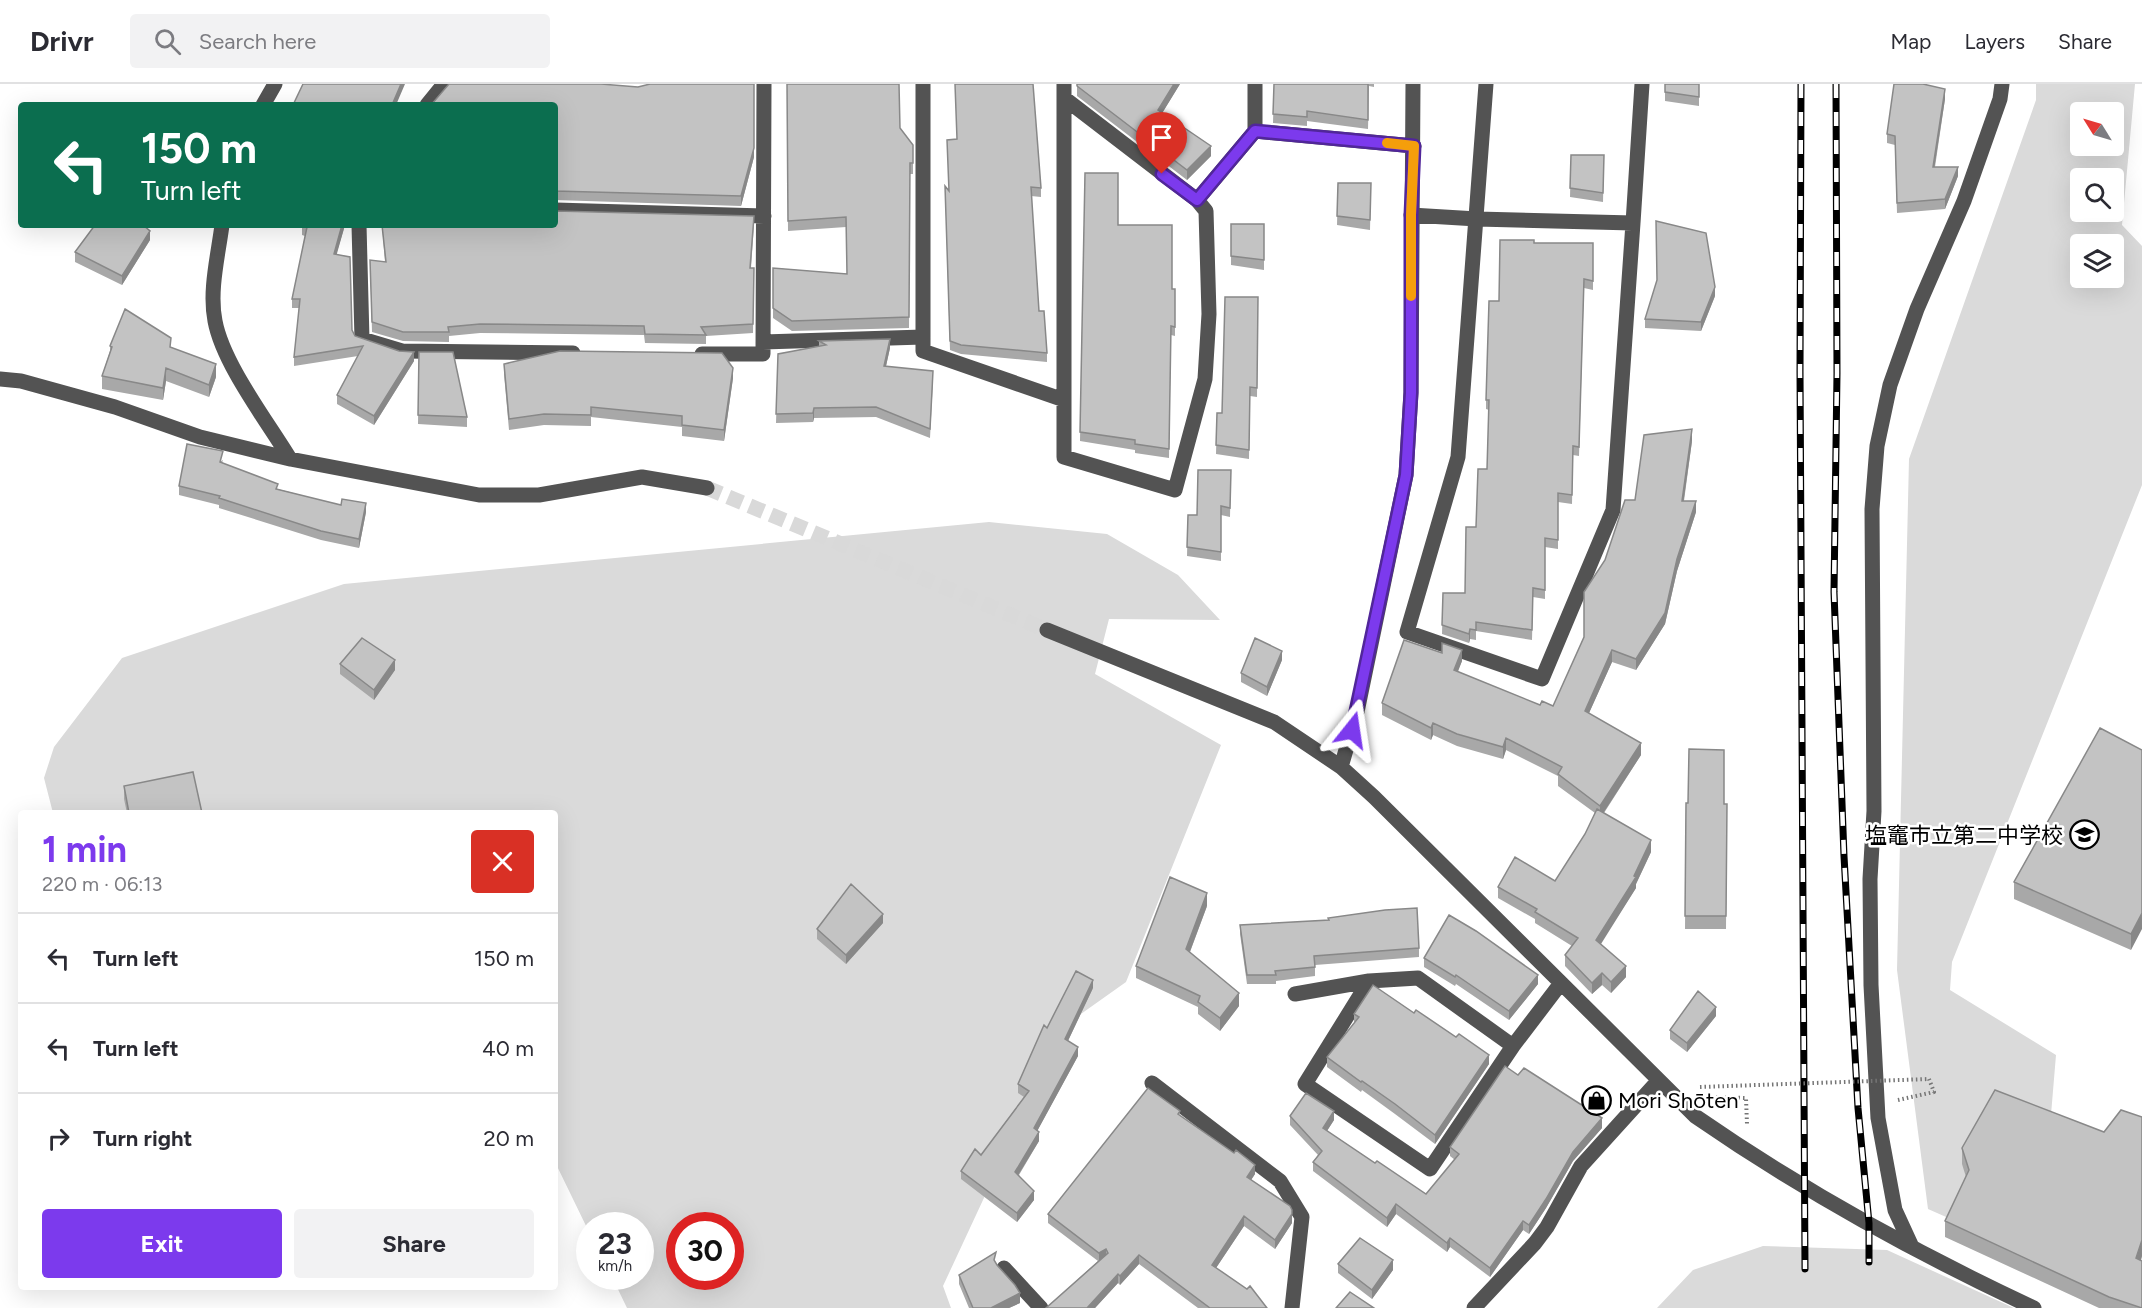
<!DOCTYPE html>
<meta charset="utf-8">
<style>
body{margin:0;font-family:Figtree,"Noto Sans JP",sans-serif;background:#f2f2f3;color:#2b2b33;height:100vh;display:flex;flex-direction:column;font-size:22px;white-space:nowrap}
*{box-sizing:border-box;margin:0}
p{font-size:20px;color:#7c7c81}
.icon{flex:none;width:33px;height:33px;fill:none;stroke:currentColor;stroke-width:2;stroke-linecap:round;stroke-linejoin:round}
.map{position:relative;flex:1;overflow:hidden}
.details{position:absolute;left:18px;top:726px;width:540px;height:480px;display:flex;flex-direction:column;background:#fff;border-radius:6px;box-shadow:0 6px 24px #0002}
.details>*{flex:none}
.banner{position:absolute;left:18px;top:18px;width:540px;height:126px;border-radius:6px;box-shadow:0 6px 24px #0002;background:#0b6e4f;color:#fff;overflow:hidden}
.needle{width:39px;rotate:307deg}
.controls{position:absolute;left:2070px;top:18px;display:grid;gap:12px}
.controls a{display:grid;place-items:center;width:54px;height:54px;border-radius:6px;background:#fff;box-shadow:0 6px 24px #0002;font-size:30px}
.speed{position:absolute;left:576px;top:1128px;display:flex;gap:12px;font-size:30px;font-weight:700;text-align:center}
.speed>*{display:grid;place-content:center;width:78px;height:78px;border-radius:50%;background:#fff;box-shadow:0 6px 24px #0002;line-height:1}
.speed small{font-size:15px;font-weight:400}
.speed .limit{border:9px solid #d22;background:#fff;color:#111}
.pin{position:absolute;display:grid;place-items:center;width:51px;height:51px;color:#fff;margin:-62px -26px;border-radius:50% 50% 50% 0;rotate:-45deg;box-shadow:0 0 6px #0007}
.pin .icon{rotate:45deg}
.me{position:absolute;width:66px;margin:-33px;rotate:15deg;stroke-linejoin:round;filter:drop-shadow(0 0 4px #0008)}
.turn{display:flex;align-items:center;gap:21px;height:126px;padding:0 24px;font-size:27px}
.turn .icon{width:78px;height:78px;stroke-width:2.5}
.turn b{display:block;font-size:42px;line-height:51px}
.round{display:grid;place-items:center;flex:none;width:63px;height:63px;border-radius:6px;background:#f2f2f3}
.headline{display:flex;align-items:center;justify-content:space-between;height:102px;padding:0 24px}
h1{font-size:36px;font-weight:700;line-height:45px;color:#7c3aed}
.cta{display:flex;gap:12px;margin-top:auto;padding:12px 24px}
.cta a{flex:1;height:69px;border-radius:6px;background:#7c3aed;color:#fff;font-size:24px;font-weight:700;line-height:69px;text-align:center}
.cta a+a{background:#f2f2f3;color:#2b2b33}
ul{padding:0;list-style:none}
li{display:flex;align-items:center;gap:18px;height:90px;padding:0 24px;border-top:2px solid #e1e1e2}
li div{flex:1}
li b{display:block;font-size:22px}
li em{font-style:normal}
header{display:flex;align-items:center;gap:36px;box-sizing:border-box;height:84px;padding:0 30px;background:#fff;border-bottom:2px solid #e1e1e2}
header strong{font-size:28px}
nav{display:flex;gap:33px;margin-inline-start:auto;font-size:21px}
.search{width:420px;height:54px;background:#f2f2f3;display:flex;align-items:center;gap:15px;box-sizing:border-box;padding:0 21px;border-radius:6px;color:#7c7c81;font-size:22px}
.map>svg:first-child{display:block}
.green{fill:#dadada;fill-rule:evenodd}
.lines{fill:none;stroke-linecap:round;stroke-linejoin:round}
.minor-tunnel{stroke:#d9d9d9;stroke-width:15;stroke-dasharray:15 8;stroke-linecap:butt}
.path{stroke:#757575;stroke-width:4;stroke-dasharray:1.5 3;stroke-linecap:butt}
.minor{stroke:#535353;stroke-width:15}
.rail-casing{stroke:#000;stroke-width:7}
.rail{stroke:#fff;stroke-width:4.5;stroke-dasharray:14;stroke-linecap:butt}
.path-bridge{stroke:#757575;stroke-width:4;stroke-dasharray:1.5 3;stroke-linecap:butt}
.wall{fill:#a8a8a8}
.shaded-wall{fill:#888}
.building{fill:#c3c3c3;stroke:#888;stroke-width:1.5}
.route-casing{stroke:#51269a;stroke-width:15}
.route{stroke:#7c3aed;stroke-width:10}
.slow{stroke:#f59e0b;stroke-width:10}
.labels{text-anchor:middle;dominant-baseline:central;stroke-width:5;stroke-linejoin:round;paint-order:stroke}
.poi-label{font-size:22px;fill:#000;stroke:#fff;text-anchor:end}
</style>
<header>
<strong>Drivr</strong>
<div class="search"><svg class="icon" aria-label="search" viewBox="0 0 24 24"><circle cx="10" cy="10" r="6"/><path d="M15 15l6 6"/></svg>Search here</div>
<nav><a>Map</a><a>Layers</a><a>Share</a></nav>
</header>
<div class="map">
<svg width="2142" height="1224" viewBox="0 0 2142 1224">
<rect width="100%" height="100%" fill="#fff"/>
<path class="green" d="M2036,0H2135L2122,141L2142,162V401L1952,878L1950,906L2056,971L2039,1174L1928,1125L1897,886L1909,375L2036,16ZM2080,28H2114V62H2080ZM2080,94H2114V128H2080ZM2080,160H2114V194H2080Z
M989,438L1107,450L1178,491L1220,536L1109,535L1095,590L1221,661L1126,898L1064,942L943,1202L951,1224H627L612,1193L640,1192V1142H590L589,1148L555,1078V729H53L44,694L54,663L122,574L344,500ZM680,1142H730V1192H680Z
M1763,1162L1887,1166L2014,1224H1657L1693,1186Z"/>
<g class="lines">
<path class="minor-tunnel" d="M707,404L1047,546"/>
<path class="path" d="M1707,1013L1746,1014L1747,1040
M1898,1016L1934,1008L1929,995"/>
<path class="minor" d="M923,0V267L1064,316V0
M1413,0L1411,308L1406,391L1357,628L1341,683L1374,713L1695,1032C1802,1106 1916,1169 2034,1224
M263,21L275,0
M427,21L444,0
M1255,47L1414,62
M1197,116L1255,47V0
M555,126L764,132
M1411,131L1477,135L1633,139L1613,426L1542,595L1407,548L1458,373L1486,0
M1633,139L1642,0
M222,141C218,172 209,207 215,237C223,280 267,337 290,375
M359,141L362,255L402,267L573,269
M763,258L923,253
M702,270H763L764,0
M0,295L21,297L115,323L200,353L290,375L479,411H539L642,393L707,404
M1064,316V373L1175,406L1205,295L1209,230L1206,127L1197,116L1064,14
M1047,546L1274,638L1341,683
M1369,897L1305,1000L1430,1085L1513,962L1561,899
M1295,910L1369,897L1418,894L1513,962
M1152,999L1280,1097L1302,1133L1292,1224
M1912,1163L1895,1126L1878,1034L1871,901L1870,795L1874,727L1872,425L1877,362L1890,301L1917,225L1964,117L2000,15L2002,0
M1004,1184L1041,1224
M1474,1224L1535,1159L1547,1143L1581,1082L1658,997"/>
<defs>
<path id="rail" d="M1801,0L1800,287L1805,1185
M1836,0L1837,289L1834,508L1844,772L1858,1024L1869,1139V1178"/>
</defs>
<use href="#rail" class="rail-casing"/>
<use href="#rail" class="rail"/>
<path class="path-bridge" d="M1700,1003L1929,995"/>
</g>
<path class="wall" d="M754,0V73L741,122L555,116L431,21L638,3Z
M787,0L900,44L913,61V90H910L909,244L792,247L773,234V184L847,190L846,143L788,147Z
M1077,0H1180L1162,29L1211,72L1187,96L1077,12Z
M1274,0H1374V3L1369,2L1368,45L1307,37V42L1273,39Z
M1665,0H1699V22L1665,17Z
M1945,15L1935,83L1958,92L1945,125L1897,129L1895,61L1887,59V50Z
M957,55L1041,104V113L1031,112L1039,227L1047,269V278L961,270L950,266L945,102L949,106Z
M1571,71H1604L1603,118L1570,113Z
M1085,89L1118,141L1172,205H1175V252L1171,251L1169,374L1135,369V366L1080,357Z
M1338,99H1371L1370,146L1337,141Z
M1231,140H1264V186L1231,181Z
M302,141H345L336,171L352,246L355,252L414,277L374,341L337,320V311L358,272L294,282V273L299,224H292V215L305,152L302,151Z
M382,141H754L751,184H754L753,249L706,252V260L645,259L644,251L480,249L449,252V258L403,257L372,248L370,176L385,178Z
M150,156L122,201L75,178V168Z
M1534,159H1593V206L1584,204L1579,372L1573,371L1572,420L1558,418V465L1545,463V515L1533,513L1532,556L1476,547V556L1470,555L1469,559L1442,550L1443,509H1465L1487,385L1489,326L1486,325V316L1499,217Z
M1715,212L1701,247L1645,244V235Z
M1258,213L1257,313L1250,312L1249,375L1216,370L1217,329H1222Z
M819,257L890,264L886,282L933,296L930,354L876,333L814,334L813,338L776,339L778,270L819,262Z
M110,262L171,264L216,293L209,313L166,297L163,316L102,305V292L110,267Z
M419,268L467,333V343L418,340Z
M504,280L733,294L724,357L682,352V343L591,333V342L544,341L509,346L504,290Z
M1692,357L1684,417L1696,428L1677,487L1665,540L1636,586L1612,578L1589,629L1641,671L1604,729L1651,768L1636,800V804L1600,860L1626,893L1611,909L1602,901L1592,910L1565,882V871L1572,862L1535,839V835L1498,814V803L1555,797L1585,750L1595,729L1558,702V692L1506,666L1503,675L1457,662L1433,651L1431,656L1382,631V619L1442,569L1462,577L1457,588L1540,621L1553,622L1584,553L1605,476L1635,416Z
M223,376L222,379L278,405L366,428L359,464L321,456L219,424V421L179,411V402Z
M1231,386L1230,433L1221,431V477L1187,472L1188,431H1197Z
M1282,576L1267,612L1241,598V589Z
M340,580L395,586L374,616L340,590Z
M2142,666L2131,866L2014,815V798Z
M124,702L202,729H127L124,715Z
M1686,719L1727,720L1726,845H1685Z
M1207,822L1190,868L1239,922L1220,947L1198,930V923L1136,894V882Z
M883,839L846,880L817,855V845Z
M1240,841L1419,864V873L1315,881V892L1276,897V900H1247L1240,850Z
M1424,874L1538,900L1509,936L1456,900L1455,902L1424,883Z
M1093,904L1068,957L1078,972L1037,1047L1039,1057L1019,1091L1034,1116L1017,1138L961,1095V1087L981,1071L1024,1013L1018,1009V1000L1047,944Z
M1354,930L1489,980L1435,1060L1395,1030L1362,1006L1361,1008L1327,983V973L1354,939Z
M1716,932L1687,968L1670,955V946Z
M1518,991L1602,1044L1573,1077L1546,1124L1529,1150L1523,1146L1490,1193L1450,1163L1447,1168L1396,1130L1387,1143L1313,1087V1078L1318,1071L1290,1041V1032L1334,1036L1327,1047L1375,1079L1426,1110L1455,1076L1450,1072V1063Z
M1180,1032L1255,1090L1251,1096L1292,1135V1139L1275,1165L1244,1142L1216,1184L1267,1224H1198L1139,1180L1120,1201L1118,1199L1095,1224H1046L1098,1177L1048,1139V1130Z
M2142,1033V1172L2141,1177L2142,1224H2099L1945,1153V1137L1966,1093L1962,1080V1064L2104,1048Z
M995,1179L1020,1219L1009,1224H969L959,1200V1191Z
M1338,1180L1393,1186L1372,1215L1338,1189Z"/>
<path class="shaded-wall" d="M401,0H405L396,21H392Z
M754,0V73L741,122V112Z
M1174,0H1180L1158,36V26Z
M1945,5V15L1933,92V83Z
M1211,62V72L1187,96V86Z
M1958,83V92L1945,125V115Z
M342,141H345L334,180V170Z
M150,147V156L122,201V192Z
M1715,203V212L1701,247V238Z
M890,255V264L884,291V282Z
M414,268V277L374,341V332Z
M216,280V293L209,313V301Z
M166,284V297L163,316V304Z
M733,284V294L724,357V346Z
M814,324V334L813,338V329Z
M1692,345V357L1682,428V417Z
M1696,417V428L1677,487L1665,540L1636,586V575L1677,475Z
M366,419V428L359,464V455Z
M1470,545V555L1469,559V550Z
M1462,566V577L1454,598V586Z
M1612,566V578L1585,638V627Z
M1282,567V576L1267,612V603Z
M395,576V586L374,616V606Z
M1433,639V651L1431,656V644Z
M1506,654V666L1503,675V663Z
M1641,659V671L1600,734V722Z
M1651,756V768L1636,800V804L1596,868V856L1634,792Z
M1207,809V822L1186,878V865Z
M2142,829V845L2131,866V850Z
M883,830V839L846,880V871Z
M1626,882V893L1611,909V898Z
M1602,889V901L1592,910V899Z
M1538,891V900L1509,936V927Z
M1093,896V904L1065,963V955Z
M1239,909V922L1220,947V934Z
M1716,923V932L1687,968V959Z
M1078,963V972L1034,1053V1044Z
M1489,971V980L1435,1060V1051Z
M1334,1027V1036L1323,1053V1044Z
M1602,1034V1044L1573,1077L1546,1124L1529,1150V1141L1573,1068Z
M1039,1048V1057L1015,1096V1088Z
M1255,1081V1090L1247,1102V1093Z
M1034,1107V1116L1017,1138V1129Z
M1396,1120V1130L1387,1143V1134Z
M1292,1126V1139L1275,1165V1156Z
M1244,1132V1142L1212,1190V1181Z
M1523,1137V1146L1490,1193V1184Z
M1450,1154V1163L1447,1168V1159Z
M2142,1156V1172L2136,1190V1174Z
M1106,1165V1175L1099,1178V1169Z
M1139,1171V1180L1120,1201V1192Z
M1393,1176V1186L1372,1215V1206Z
M1118,1190V1199L1095,1224H1087Z
M1020,1209V1219L1009,1224H991Z"/>
<path class="building" d="M303,0H401L392,21H293Z
M449,0H601L638,3L650,0H754V64L741,112L555,107V21H421V20L431,21Z
M787,0H899L900,44L913,61V79H910L909,233L792,237L773,224V184L847,190L846,133L788,137Z
M955,0H1033L1041,104L1031,103L1039,227H1044L1047,269L961,261L950,257L945,102L949,107L947,56L957,55Z
M1077,0H1174L1158,26L1211,62L1187,86L1077,2Z
M1274,0H1368V36L1307,27V33L1273,30Z
M1665,0H1699V13L1665,8Z
M1894,0H1923L1945,5L1933,83H1958L1945,115L1897,119L1895,52L1887,50Z
M1571,71H1604L1603,109L1570,104Z
M1085,89H1118V141H1172V205H1175V243L1171,242L1169,365L1135,360V356L1080,348Z
M1338,99H1371L1370,136L1337,132Z
M555,127L754,132L750,184H754L753,240L701,243L706,251L645,250L644,242L480,240L448,243L449,248H403L372,238L370,176L386,178L382,141H555Z
M1656,137L1706,149L1715,203L1701,238L1645,235L1657,196Z
M1231,140H1264V176L1231,172Z
M95,141H143L150,147L122,192L75,168Z
M302,141H342L334,170L350,173L352,246L355,252L399,267L414,268L374,332L337,311L363,262L294,273L300,215H292L307,143L302,142Z
M1500,156H1534V159H1593V197L1584,195L1579,363L1573,362L1572,411L1558,409V456L1545,454V506L1533,504L1532,546L1476,538V546L1470,545L1469,550L1442,541L1443,509H1465L1466,443H1476L1478,385H1487L1489,316H1486L1489,217H1499Z
M1225,213H1258L1257,304L1250,303L1249,366L1216,361L1217,329H1222Z
M125,225L171,254L170,263L216,280L209,301L166,284L163,304L102,292L112,263L110,262Z
M890,255L884,282L933,287L930,345L876,323L814,324L813,329L776,330L778,270L826,261L819,257Z
M560,267L722,269L733,284L724,346L682,341V332L591,323V331L544,330L509,335L504,280Z
M419,268H453L467,333L418,331Z
M1692,345L1682,417H1696L1677,475L1665,529L1636,575L1612,566L1585,627L1641,659L1600,722L1558,690L1562,683L1506,654L1503,663L1457,650L1433,639L1431,644L1382,619L1404,556L1442,569V559L1462,566L1454,586L1540,621L1542,617L1553,622L1584,553V508L1605,476L1625,416H1635L1644,351Z
M187,360L223,367L220,378L278,400L276,405L341,421L342,415L366,419L359,455L321,447L219,414L220,412L179,402Z
M1198,386H1231L1230,424L1221,422V468L1187,463L1188,431H1197Z
M362,554L395,576L374,606L340,580Z
M1255,554L1282,567L1267,603L1241,589Z
M2100,644L2142,666V829L2131,850L2014,798Z
M1689,665L1724,666V720H1727L1726,832H1685L1686,719H1688Z
M193,688L202,729H129L124,702Z
M1597,725L1651,756L1634,792L1636,793L1596,856L1626,882L1611,898L1602,889L1592,899L1565,871L1578,854L1535,828L1537,825L1498,803L1515,773L1555,797L1585,750Z
M1170,793L1207,809L1186,865L1239,909L1220,934L1198,918L1200,912L1136,882Z
M851,800L883,830L846,871L817,845Z
M1417,824L1419,864L1314,872L1315,883L1275,887L1276,891H1247L1240,841L1329,836L1328,834L1385,826Z
M1449,831L1476,847L1538,891L1509,927L1456,891L1455,893L1424,874Z
M1076,887L1093,896L1065,955L1078,963L1034,1044L1039,1048L1015,1088L1034,1107L1017,1129L961,1087L975,1065L981,1071L1029,1007L1018,1000L1044,941L1047,944Z
M1373,901L1414,929L1416,926L1456,953L1459,950L1489,971L1435,1051L1395,1020L1362,997L1361,998L1327,973L1359,933L1354,930Z
M1698,907L1716,923L1687,959L1670,946Z
M1505,982L1518,991L1524,984L1602,1034L1573,1068L1546,1115L1529,1141L1523,1137L1490,1184L1450,1154L1447,1159L1396,1120L1387,1134L1313,1078L1322,1067L1290,1032L1306,1009L1334,1027L1323,1044L1375,1079L1377,1077L1426,1110L1459,1070L1450,1063Z
M1148,1004L1180,1027L1178,1030L1234,1069L1236,1066L1255,1081L1247,1093L1290,1122L1292,1126V1130L1275,1156L1244,1132L1212,1181L1247,1205L1250,1202L1267,1224H1210L1139,1171L1120,1192L1118,1190L1087,1224H1046L1108,1169L1106,1165L1099,1169L1048,1130Z
M1995,1006L2104,1048L2121,1026L2142,1033V1156L2136,1174L2142,1177V1224L2109,1213L1945,1137L1969,1086L1962,1064Z
M1360,1154L1393,1176L1372,1206L1338,1180Z
M996,1168L994,1176L997,1181L1015,1201L1020,1209L991,1224H973L959,1191Z
M1350,1208L1374,1224H1336Z"/>
<g class="lines">
<defs>
<path id="route" d="M1162,90L1197,116L1255,47L1414,62L1411,131V309L1406,391L1352,646"/>
</defs>
<use href="#route" class="route-casing"/>
<use href="#route" class="route"/>
<path class="slow" d="M1387,59L1414,62L1411,131V212"/>
</g>
<defs>
<symbol id="school-ring" viewBox="-11 -11 22 22"><circle r="9.5" fill="#fff" stroke="#000" stroke-width="1.5"/><path d="M0-5L7-2L0 1L-7-2ZM-4 1L0 2.5L4 1V4Q0 6-4 4Z" fill="#000"/></symbol>
<symbol id="shop-ring" viewBox="-11 -11 22 22"><circle r="9.5" fill="#fff" stroke="#000" stroke-width="1.5"/><path d="M-5-2.5h2.3a2.7 3.5 0 0 1 5.4 0H5L5.5 6h-11ZM-1.5-2.5h3a1.5 2.3 0 0 0-3 0Z" fill="#000"/></symbol>
</defs>
<g fill-rule="evenodd">
<use href="#school-ring" x="2068" y="734" width="33" height="33"/>
<use href="#shop-ring" x="1580" y="1000" width="33" height="33"/>
</g>
<g class="labels">
<g class="poi-label">
<text x="2063" y="751">塩竈市立第二中学校</text>
<text x="1618" y="1016" text-anchor="start">Mori Shōten</text>
</g>
</g>
</svg>
<div class="controls">
<a><svg class="needle" viewBox="-14 -14 28 28"><path d="M0-13l5 13h-10z" fill="#e53935"/><path d="M0 13l5-13h-10z" fill="#7c7c81"/></svg></a>
<a><svg class="icon" aria-label="search" viewBox="0 0 24 24"><circle cx="10" cy="10" r="6"/><path d="M15 15l6 6"/></svg></a>
<a><svg class="icon" aria-label="layers" viewBox="0 0 24 24"><path d="M12 4l9 5-9 5-9-5zM3 14l9 5 9-5"/></svg></a>
</div>
<div class="speed"><div>23<small>km/h</small></div><div class="limit">30</div></div>
<div class="pin" style="left:1162px;top:90px;background:#d93025"><svg class="icon" aria-label="arrive" viewBox="0 0 24 24"><path d="M6 21V4h12l-3 4 3 4H6"/></svg></div>
<svg class="me" style="left:1352px;top:646px" viewBox="-20 -20 40 40"><path d="M0-17L14 15 0 8-14 15z" fill="#7c3aed" stroke="#fff" stroke-width="4"/></svg>
<div class="banner">
<div class="turn"><svg class="icon" aria-label="left" viewBox="0 0 24 24"><path d="M17 20v-9H6M10 6l-5 5 5 5"/></svg><div><b>150 m</b>Turn left</div></div>
</div>
<section class="details">
<div class="headline"><div><h1>1 min</h1><p>220 m · 06:13</p></div><a class="round" style="background:#d93025;color:#fff"><svg class="icon" aria-label="close" viewBox="0 0 24 24"><path d="M6 6l12 12M18 6L6 18"/></svg></a></div>
<ul>
<li><svg class="icon" aria-label="left" viewBox="0 0 24 24"><path d="M17 20v-9H6M10 6l-5 5 5 5"/></svg><div><b>Turn left</b></div><em>150 m</em></li>
<li><svg class="icon" aria-label="left" viewBox="0 0 24 24"><path d="M17 20v-9H6M10 6l-5 5 5 5"/></svg><div><b>Turn left</b></div><em>40 m</em></li>
<li><svg class="icon" aria-label="right" viewBox="0 0 24 24"><path d="M7 20v-9h11M14 6l5 5-5 5"/></svg><div><b>Turn right</b></div><em>20 m</em></li>
</ul>
<div class="cta"><a>Exit</a><a>Share</a></div>
</section>
</div>
